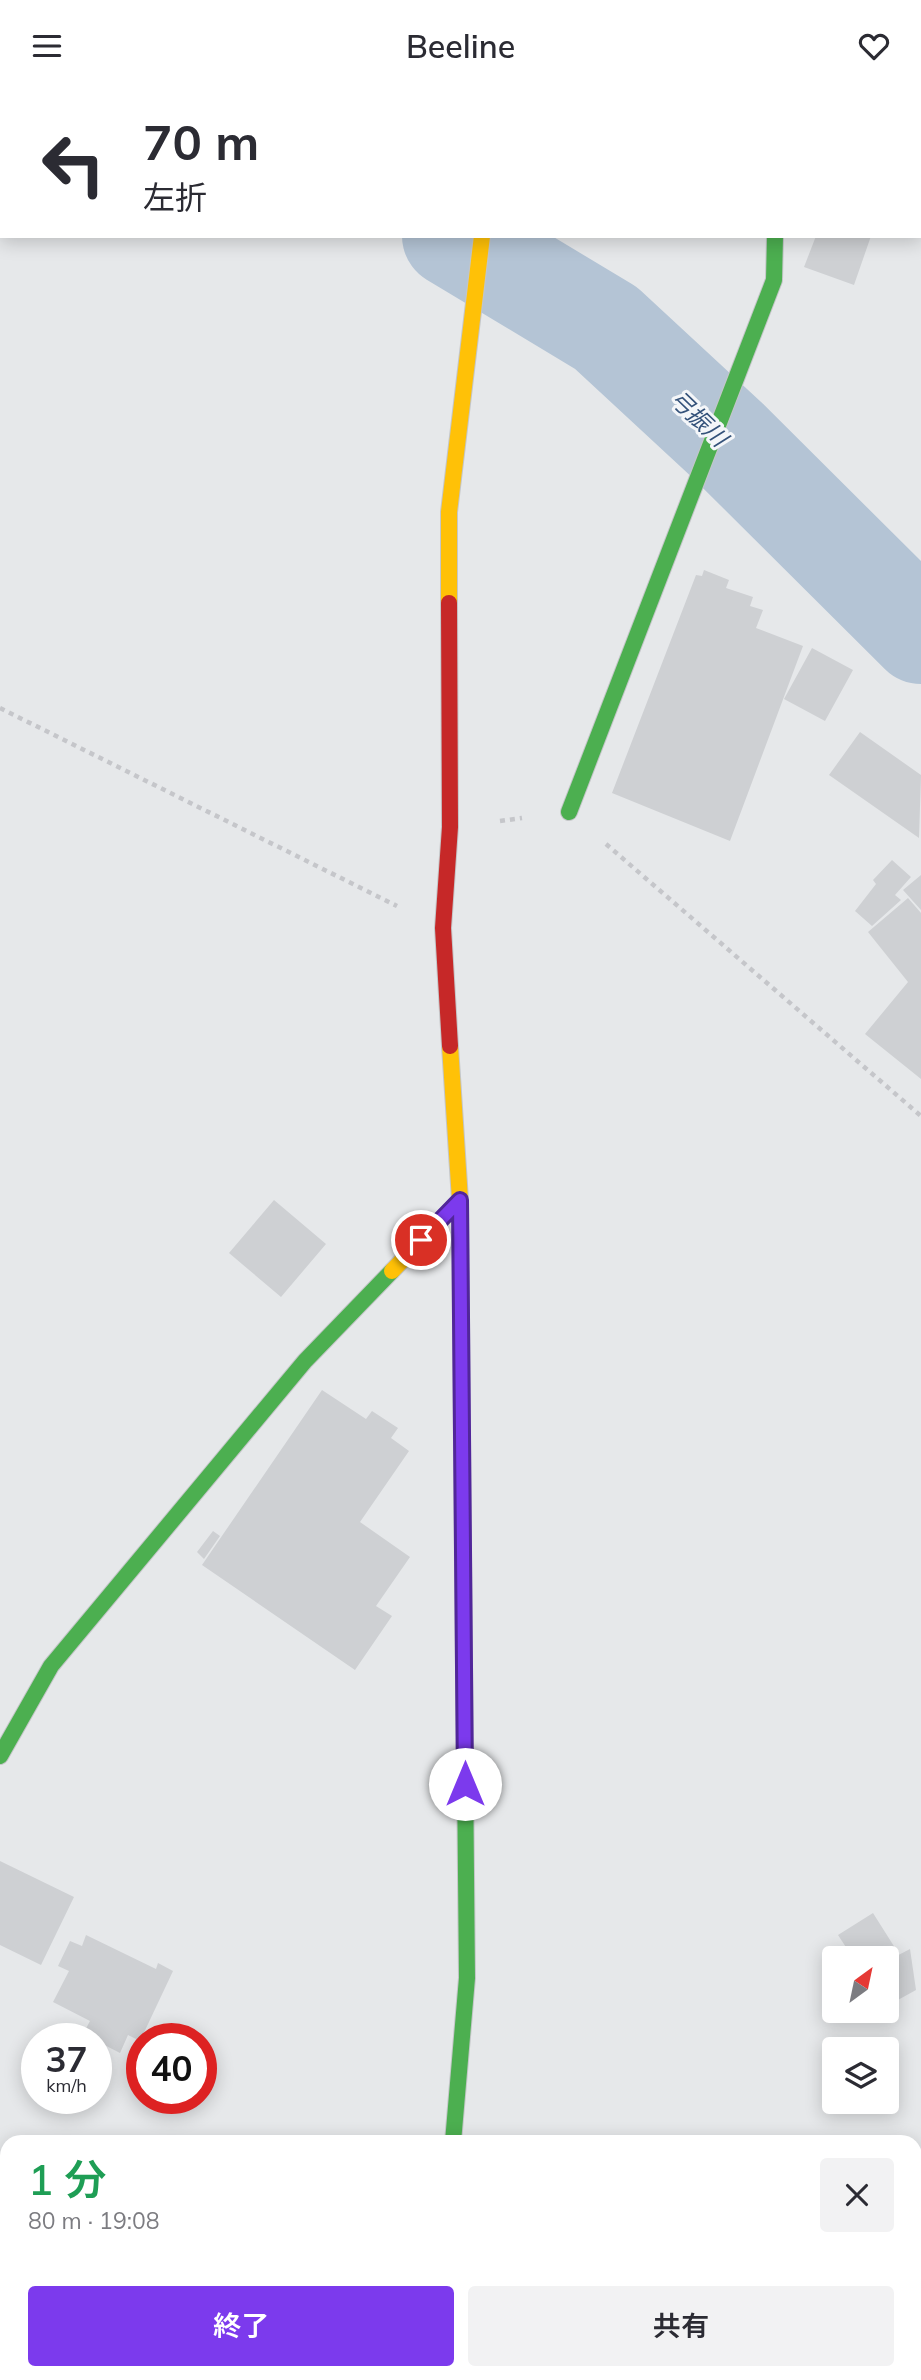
<!DOCTYPE html>
<html lang="ja">
<meta charset="utf-8">
<style>
body{margin:0;font-family:Mulish,"Noto Sans JP",sans-serif;background:#f2f2f3;color:#2b2b33;height:100vh;display:flex;flex-direction:column;font-size:26px;white-space:nowrap}
*{box-sizing:border-box;margin:0}
p{font-size:23px;color:#7c7c81}
.icon{flex:none;width:38px;height:38px;fill:none;stroke:currentColor;stroke-width:2;stroke-linecap:round;stroke-linejoin:round}
.map{position:relative;flex:1;overflow:hidden}
.details{position:absolute;left:0px;top:2044px;width:922px;height:245px;display:flex;flex-direction:column;background:#fff;border-radius:21px 21px 0 0;box-shadow:0 4px 18px #0003}
.details>*{flex:none}
.hud{position:absolute;left:0px;top:0px;width:922px;height:147px;box-shadow:0 4px 18px #0003;background:#fff;color:#2b2b33;overflow:hidden}
.needle{width:46px;rotate:33deg}
.controls{position:absolute;left:822px;top:1855px;display:grid;gap:14px}
.controls a{display:grid;place-items:center;width:77px;height:77px;border-radius:7px;background:#fff;box-shadow:0 4px 18px #0003;font-size:35px}
.speed{position:absolute;left:21px;top:1932px;display:flex;gap:14px;font-size:35px;font-weight:700;text-align:center}
.speed>*{display:grid;place-content:center;width:91px;height:91px;border-radius:50%;background:#fff;box-shadow:0 4px 18px #0003;line-height:1}
.speed small{font-size:18px;font-weight:400}
.speed .limit{border:10px solid #d22;background:#fff;color:#111}
.pin{position:absolute;display:grid;place-items:center;width:60px;height:60px;color:#fff;margin:-30px;border:4px solid #fff;border-radius:50%;box-shadow:0 2px 7px #0007}
.me{position:absolute;width:77px;margin:-38px;rotate:0deg;stroke-linejoin:round;filter:drop-shadow(0 0 5px #0008)}
.turn{display:flex;align-items:center;gap:24px;height:147px;padding:0 28px;font-size:32px}
.turn .icon{width:91px;height:91px;stroke-width:2.5}
.turn b{display:block;font-size:49px;line-height:60px}
.round{display:grid;place-items:center;flex:none;width:74px;height:74px;border-radius:7px;background:#f2f2f3}
.headline{display:flex;align-items:center;justify-content:space-between;height:119px;padding:0 28px}
h1{font-size:42px;font-weight:600;line-height:52px;color:#1e9e55}
.action{display:flex;gap:14px;margin-top:auto;padding:14px 28px}
.action a{flex:1;height:80px;border-radius:7px;background:#7c3aed;color:#fff;font-size:28px;font-weight:600;line-height:80px;text-align:center}
.action a+a{background:#f2f2f3;color:#2b2b33}
header{display:flex;justify-content:space-between;align-items:center;height:91px;padding:0 28px;background:#fff;font-size:32px;font-weight:600}
.map>svg:first-child{display:block}
.lines{fill:none;stroke-linecap:round;stroke-linejoin:round}
.river{stroke:#b4c4d5;stroke-width:102}
.building{fill:#ced0d3}
.street-casing{stroke:#c4c6c8;stroke-width:41}
.fast-casing{stroke:#c4c6c8;stroke-width:18}
.slow-casing{stroke:#c4c6c8;stroke-width:18}
.jam-casing{stroke:#c4c6c8;stroke-width:18}
.path{stroke:#c5c6ca;stroke-width:4.5;stroke-dasharray:5 5;stroke-linecap:butt}
.street{stroke:#f5f6f7;stroke-width:38}
.fast{stroke:#4caf50;stroke-width:16}
.slow{stroke:#ffc107;stroke-width:16}
.jam{stroke:#c62828;stroke-width:16}
.route-casing{stroke:#51269a;stroke-width:18}
.route{stroke:#7c3aed;stroke-width:12}
.labels{text-anchor:middle;dominant-baseline:central;stroke-width:6;stroke-linejoin:round;paint-order:stroke}
.water-label{font-size:23px;font-style:italic;fill:#34527a;stroke:#f4f6f9}
</style>
<header><svg class="icon" aria-label="menu" viewBox="0 0 24 24"><path d="M4 6h16M4 12h16M4 18h16"/></svg>Beeline<svg class="icon" aria-label="heart" viewBox="0 0 24 24"><path d="M12 20l-8-8c-3-5 5-10 8-4 3-6 11-1 8 4z"/></svg></header>
<div class="map">
<svg width="921" height="2289" viewBox="0 0 921 2289">
<rect width="100%" height="100%" fill="#e6e8ea"/>
<g class="lines">
<path class="river" d="M249,0L251,2
M453,145L606,237L728,350L921,542"/>
</g>
<path class="building" d="M816,145H871L854,194L804,176Z
M704,479L729,489L726,497L753,506L750,515L763,519L756,537L803,555L730,750L612,702L696,484L702,485Z
M812,557L853,579L825,630L784,608Z
M860,641L921,684L919,747L829,684Z
M892,769L911,786L895,804L901,809L872,835L855,820L876,793L873,789Z
M921,784V819L903,799Z
M908,807L921,822V988L865,943L908,891L868,841Z
M274,1109L326,1153L281,1206L229,1162Z
M322,1299L366,1328L372,1320L398,1337L391,1347L409,1360L360,1431L410,1466L376,1515L392,1525L355,1579L202,1474Z
M213,1440L220,1445L204,1468L197,1461Z
M0,1770L74,1806L41,1874L0,1854Z
M873,1822L897,1860L885,1867H853L838,1844Z
M86,1844L156,1878L158,1872L173,1880L140,1950L128,1944L120,1962L83,1943L90,1930L53,1911L69,1880L58,1875L70,1850L82,1855Z
M910,1858L916,1899L887,1915V1870Z"/>
<g class="lines">
<defs>
<path id="street" d="M736,0V2"/>
<path id="fast" d="M569,721L774,189L775,145
M0,1665L51,1575L305,1270L392,1180
M453,2051L467,1887L463,1470"/>
<path id="slow" d="M499,0V2
M449,512V421L482,145
M450,955L460,1109L463,1470
M392,1180L460,1109
M433,2289L434,2282"/>
<path id="jam" d="M449,512L450,736L443,837L450,955"/>
</defs>
<use href="#street" class="street-casing"/>
<use href="#fast" class="fast-casing"/>
<use href="#slow" class="slow-casing"/>
<use href="#jam" class="jam-casing"/>
<path class="path" d="M0,617L397,815
M500,730L522,727
M606,753L921,1025"/>
<use href="#street" class="street"/>
<use href="#fast" class="fast"/>
<use href="#slow" class="slow"/>
<use href="#jam" class="jam"/>
</g>
<g class="lines">
<defs>
<path id="route" d="M421,1149L460,1109L465,1693"/>
</defs>
<use href="#route" class="route-casing"/>
<use href="#route" class="route"/>
</g>
<g class="labels">
<g class="water-label">
<text transform="translate(699 327) rotate(44)">弓振川</text>
</g>
</g>
</svg>
<div class="controls">
<a><svg class="needle" viewBox="-14 -14 28 28"><path d="M0-13l5 13h-10z" fill="#e53935"/><path d="M0 13l5-13h-10z" fill="#7c7c81"/></svg></a>
<a><svg class="icon" aria-label="layers" viewBox="0 0 24 24"><path d="M12 4l9 5-9 5-9-5zM3 14l9 5 9-5"/></svg></a>
</div>
<div class="speed"><div>37<small>km/h</small></div><div class="limit">40</div></div>
<div class="pin" style="left:421px;top:1149px;background:#d93025"><svg class="icon" aria-label="arrive" viewBox="0 0 24 24"><path d="M6 21V4h12l-3 4 3 4H6"/></svg></div>
<svg class="me" style="left:465px;top:1693px" viewBox="-20 -20 40 40"><circle r="19" fill="#fff"/><path d="M0-13L10 11 0 6-10 11z" fill="#7c3aed"/></svg>
<div class="hud">
<div class="turn"><svg class="icon" aria-label="left" viewBox="0 0 24 24"><path d="M17 20v-9H6M10 6l-5 5 5 5"/></svg><div><b>70 m</b>左折</div></div>
</div>
<section class="details">
<div class="headline"><div><h1>1 分</h1><p>80 m · 19:08</p></div><a class="round"><svg class="icon" aria-label="close" viewBox="0 0 24 24"><path d="M6 6l12 12M18 6L6 18"/></svg></a></div>
<div class="action"><a>終了</a><a>共有</a></div>
</section>
</div>
